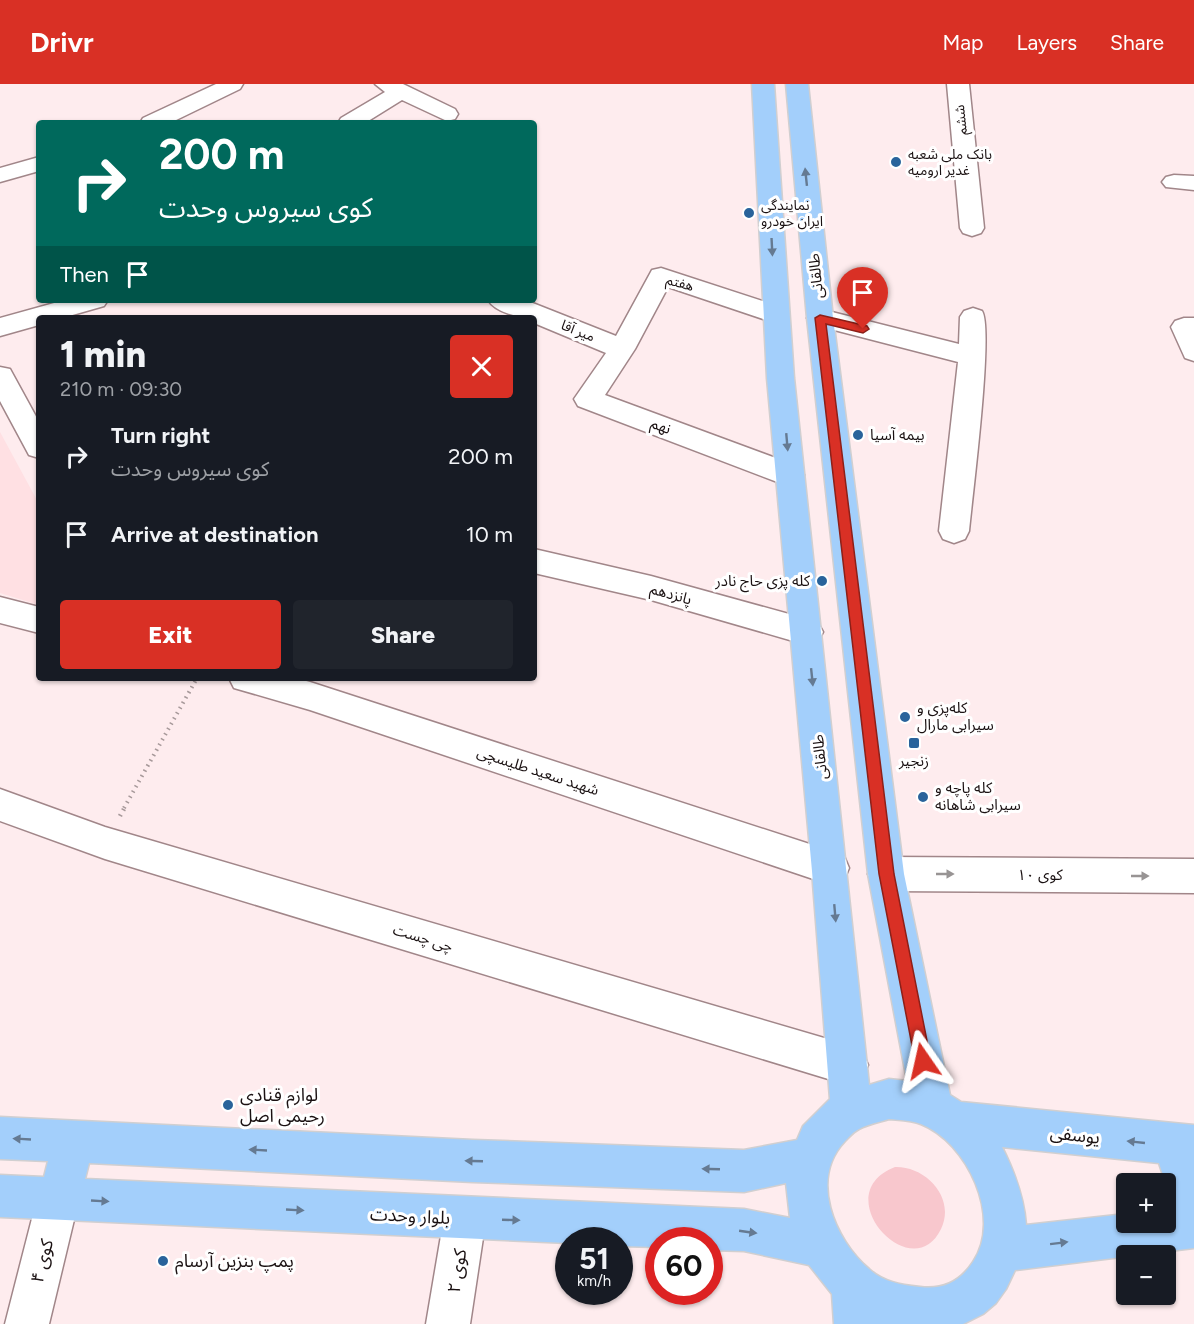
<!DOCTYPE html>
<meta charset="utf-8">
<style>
body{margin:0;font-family:Figtree,"Noto Sans Arabic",sans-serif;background:#20242c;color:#f1f3f6;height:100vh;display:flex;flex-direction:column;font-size:22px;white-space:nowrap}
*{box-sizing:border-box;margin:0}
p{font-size:20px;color:#9ea1a6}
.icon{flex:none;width:33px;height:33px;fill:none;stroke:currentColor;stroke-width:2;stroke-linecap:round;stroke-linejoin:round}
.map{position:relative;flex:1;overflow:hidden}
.side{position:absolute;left:36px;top:231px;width:501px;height:366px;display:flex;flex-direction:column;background:#171b24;border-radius:6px;box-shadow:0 2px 4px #0004}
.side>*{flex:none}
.top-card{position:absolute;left:36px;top:36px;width:501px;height:183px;border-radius:6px;box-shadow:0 2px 4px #0004;background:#00695c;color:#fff;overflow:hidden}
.buttons{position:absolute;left:1116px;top:1089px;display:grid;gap:12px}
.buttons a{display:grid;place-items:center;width:60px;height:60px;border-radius:6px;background:#171b24;box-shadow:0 2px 4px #0004;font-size:30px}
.speed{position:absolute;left:555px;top:1143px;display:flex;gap:12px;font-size:30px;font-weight:700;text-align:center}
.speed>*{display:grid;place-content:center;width:78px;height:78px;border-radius:50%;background:#171b24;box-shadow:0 2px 4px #0004;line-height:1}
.speed small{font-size:15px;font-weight:400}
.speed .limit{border:9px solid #d22;background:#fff;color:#111}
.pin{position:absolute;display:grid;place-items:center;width:51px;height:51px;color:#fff;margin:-62px -26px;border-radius:50% 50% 50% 0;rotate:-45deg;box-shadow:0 0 6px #0007}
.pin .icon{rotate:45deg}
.me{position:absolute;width:66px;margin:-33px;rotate:349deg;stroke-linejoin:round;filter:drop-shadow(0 0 4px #0008)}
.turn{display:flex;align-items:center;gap:21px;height:126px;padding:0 24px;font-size:27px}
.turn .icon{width:78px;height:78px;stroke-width:2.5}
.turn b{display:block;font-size:42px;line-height:51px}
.then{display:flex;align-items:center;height:57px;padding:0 24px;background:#0003;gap:12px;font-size:22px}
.round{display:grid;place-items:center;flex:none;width:63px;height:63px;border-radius:6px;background:#20242c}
.head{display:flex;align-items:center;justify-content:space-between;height:102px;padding:0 24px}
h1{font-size:36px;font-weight:800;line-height:45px}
.button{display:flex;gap:12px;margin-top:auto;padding:12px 24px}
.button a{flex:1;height:69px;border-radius:6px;background:#d93025;color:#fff;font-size:24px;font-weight:800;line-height:69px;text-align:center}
.button a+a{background:#20242c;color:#f1f3f6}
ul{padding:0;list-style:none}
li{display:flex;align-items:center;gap:18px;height:78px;padding:0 24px}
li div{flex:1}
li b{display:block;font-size:22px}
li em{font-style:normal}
header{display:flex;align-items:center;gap:36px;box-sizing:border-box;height:84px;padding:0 30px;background:#d93025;color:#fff}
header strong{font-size:28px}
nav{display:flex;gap:33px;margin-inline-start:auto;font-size:21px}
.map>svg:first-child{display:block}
.built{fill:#ffe0e3}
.green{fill:#f8c7cd}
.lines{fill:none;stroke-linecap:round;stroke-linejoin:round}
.minor-casing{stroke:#a18689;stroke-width:3}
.major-casing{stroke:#d1cfd0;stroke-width:3}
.path-far1{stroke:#a7999a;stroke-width:4;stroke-dasharray:1.5 4.5;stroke-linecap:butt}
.path{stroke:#a7999a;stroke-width:4.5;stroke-dasharray:1.5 5;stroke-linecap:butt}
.minor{fill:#fff;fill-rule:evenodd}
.major{fill:#a3cffb;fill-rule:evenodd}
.oneway{fill:#657a92}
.oneway2{fill:#989494}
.route{fill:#d93025;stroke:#8d1f18;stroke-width:1.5}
.poi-dot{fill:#29639b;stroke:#fff;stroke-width:2}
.labels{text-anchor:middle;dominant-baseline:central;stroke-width:6;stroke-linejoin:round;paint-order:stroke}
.far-street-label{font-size:14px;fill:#1a1112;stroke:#fff}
.far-poi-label{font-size:14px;fill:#1a1112;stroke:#fff;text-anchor:start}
.street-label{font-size:15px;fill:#1a1112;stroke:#fff}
.poi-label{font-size:15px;fill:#1a1112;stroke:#fff;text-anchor:start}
.near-poi-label{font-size:18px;fill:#1a1112;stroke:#fff;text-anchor:start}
.near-street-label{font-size:18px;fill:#1a1112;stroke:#fff}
</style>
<header>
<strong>Drivr</strong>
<nav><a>Map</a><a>Layers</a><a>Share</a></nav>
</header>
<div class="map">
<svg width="1194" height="1240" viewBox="0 0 1194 1240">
<rect width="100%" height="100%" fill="#feecee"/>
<path class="built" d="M0,348L39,420V521L0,509Z"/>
<path class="green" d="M895,1083C926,1082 956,1114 941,1145C912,1205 825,1110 895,1083Z"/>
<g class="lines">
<defs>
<path id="minor" d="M216,0H243L240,5L170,39H140L143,34Z
M375,0H403L455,25L458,30L455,35L447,37L402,16L365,39H338L341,34L385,8Z
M947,0H969L984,144L981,149L972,152L963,149L960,144Z
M39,73V87L0,98V84Z
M1174,91L1194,92V106L1166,103L1162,98L1166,93Z
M661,184L784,224L788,230L784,236L775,239L668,203L635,265L605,311L800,383L804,391L800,399L790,402L780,399L578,322L574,315L606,269L534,239V234C520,234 496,229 488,216H525L616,252L652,186Z
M65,216H108L104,222L62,234H39V241L0,252V234Z
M973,224L982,227C994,245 972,414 969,447L965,455L954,459L943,455L939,447L958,278L811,240L807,234L811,228L820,225L959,260L960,233L964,227Z
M1184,234H1194V277L1185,274L1171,243L1175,237Z
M0,283L10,285L39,338V374L29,371L0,317Z
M534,465L651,492L807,535L818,539L823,548L818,557L807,561L651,516L534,489Z
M0,513L39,523V549L0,539Z
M229,594H295L310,598L831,767L844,772L849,784L844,796L831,801L310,626L234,604Z
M0,705L105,743L848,961L862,967L868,981L862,995L848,1001L105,775L0,737Z
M886,773L1194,775V809L886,807L873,802L868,790L873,778Z
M58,1094L73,1100L79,1115L49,1240H5L37,1115L43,1100Z
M465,1113L480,1119L486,1134L470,1240H426L444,1134L450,1119Z"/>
<path id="major" d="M752,0H774L794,294L869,1001L889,995L907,997L868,790L807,234L786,0H808L833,234L904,790L950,1011L961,1018L1194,1041V1164L1015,1186L1006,1205L996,1219L983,1230L963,1240H834L832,1210L809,1181L744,1167L710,1166V1156H658V1163L620,1162V1156H568V1159L0,1133V1091L44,1093L48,1077L0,1075V1033L473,1056L744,1066L797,1056L803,1042L830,1015L812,787L767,294ZM889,1035C899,1036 911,1036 921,1040C967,1058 1003,1134 973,1178C960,1198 943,1206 920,1203C901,1201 883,1198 869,1185C834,1155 809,1095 845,1057C849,1053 854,1047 859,1045C868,1040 879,1038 889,1035ZM1002,1063L1159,1079L1174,1124L1166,1125V1138H1126V1130L1026,1141C1024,1113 1015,1089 1002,1063ZM89,1079L473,1098L744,1108L786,1099L790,1134L744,1125L85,1095Z"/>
</defs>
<use href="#minor" class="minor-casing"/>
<use href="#major" class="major-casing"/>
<path class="path-far1" d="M124,724L197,594"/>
<path class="path" d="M120,732L125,723"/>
<use href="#minor" class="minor"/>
<use href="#major" class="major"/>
</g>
<defs><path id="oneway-solid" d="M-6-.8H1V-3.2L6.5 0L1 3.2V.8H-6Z" transform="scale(1.5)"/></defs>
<g class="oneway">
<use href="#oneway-solid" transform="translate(806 93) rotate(-96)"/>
<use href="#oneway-solid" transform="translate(772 163) rotate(87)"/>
<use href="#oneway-solid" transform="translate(787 358) rotate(85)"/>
<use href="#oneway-solid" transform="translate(812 593) rotate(84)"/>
<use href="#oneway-solid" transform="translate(835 829) rotate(85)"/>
<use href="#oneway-solid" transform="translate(22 1055) rotate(-177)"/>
<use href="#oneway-solid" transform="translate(1136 1058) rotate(-174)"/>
<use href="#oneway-solid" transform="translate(258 1066) rotate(-177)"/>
<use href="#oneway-solid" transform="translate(474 1077) rotate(-178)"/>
<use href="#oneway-solid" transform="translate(711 1085) rotate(-178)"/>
<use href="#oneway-solid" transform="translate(100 1117) rotate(3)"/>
<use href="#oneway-solid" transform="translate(295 1126) rotate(3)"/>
<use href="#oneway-solid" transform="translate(511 1136) rotate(2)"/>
<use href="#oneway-solid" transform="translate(748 1148) rotate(8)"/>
<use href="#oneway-solid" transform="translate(1059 1159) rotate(-7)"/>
</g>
<g class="oneway2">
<use href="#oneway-solid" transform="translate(945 790)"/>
<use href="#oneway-solid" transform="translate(1140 792)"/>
</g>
<path class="route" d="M820,231L867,242L869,245L863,249L826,240L894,790L931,977L929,983L923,985L917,983L915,977L879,790L815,234Z"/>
<g class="poi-dot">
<circle cx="896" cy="78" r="6"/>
<circle cx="749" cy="129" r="6"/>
<circle cx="858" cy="351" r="6"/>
<circle cx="822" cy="497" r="6"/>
<circle cx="905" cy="633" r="6"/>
<rect x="908" y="653" width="12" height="12" rx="3"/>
<circle cx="923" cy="713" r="6"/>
<circle cx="228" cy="1021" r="6"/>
<circle cx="163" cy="1177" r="6"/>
</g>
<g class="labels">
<g class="far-street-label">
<text transform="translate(961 36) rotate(-96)">ششم</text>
<text transform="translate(680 199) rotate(15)">هفتم</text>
<text transform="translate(578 247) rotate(22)">میر آقا</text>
</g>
<g class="far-poi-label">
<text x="908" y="70">بانک ملی شعبه<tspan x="908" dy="16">غدیر ارومیه</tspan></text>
<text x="761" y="121">نمایندگی<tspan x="761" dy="16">ایران خودرو</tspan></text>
</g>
<g class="street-label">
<text transform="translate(816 192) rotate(-96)">طالقانی</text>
<text transform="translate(661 342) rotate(21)">نهم</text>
<text transform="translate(671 510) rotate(16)">پانزدهم</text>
<text transform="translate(820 673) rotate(-96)">طالقانی</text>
<text transform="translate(538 687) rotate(18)">شهید سعید طلیسچی</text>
<text x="1040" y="791">کوی ۱۰</text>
<text transform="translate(423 854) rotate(17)">چی چست</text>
</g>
<g class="poi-label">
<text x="870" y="351">بیمه آسیا</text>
<text x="810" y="497" text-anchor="end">کله پزى حاج نادر</text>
<text x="917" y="624">کله‌پزی و<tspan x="917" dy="17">سیرابی مارال</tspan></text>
<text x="914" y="677" text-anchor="middle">زنجیر</text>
<text x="935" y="704">کله پاچه و<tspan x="935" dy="17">سیرابی شاهانه</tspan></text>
</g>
<g class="near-poi-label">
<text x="240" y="1011">لوازم قنادی<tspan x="240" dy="21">رحیمی اصل</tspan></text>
<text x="175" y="1177">پمپ بنزین آرسام</text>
</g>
<g class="near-street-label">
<text transform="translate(1075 1051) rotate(6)">یوسفی</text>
<text transform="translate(410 1132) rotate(3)">بلوار وحدت</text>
<text transform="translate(42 1177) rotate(-76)">کوی ۴</text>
<text transform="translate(457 1187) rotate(-81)">کوی ۲</text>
</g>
</g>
</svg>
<div class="buttons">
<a>+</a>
<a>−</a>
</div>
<div class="speed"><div>51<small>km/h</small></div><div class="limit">60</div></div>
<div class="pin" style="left:863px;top:245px;background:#d93025"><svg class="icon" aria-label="arrive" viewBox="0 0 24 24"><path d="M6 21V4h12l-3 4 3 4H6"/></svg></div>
<svg class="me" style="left:923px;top:977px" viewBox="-20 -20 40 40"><path d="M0-17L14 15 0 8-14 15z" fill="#d93025" stroke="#fff" stroke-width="4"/></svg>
<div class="top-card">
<div class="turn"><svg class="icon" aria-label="right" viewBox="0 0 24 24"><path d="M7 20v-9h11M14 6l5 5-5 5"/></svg><div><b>200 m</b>کوی سیروس وحدت</div></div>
<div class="then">Then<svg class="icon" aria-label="arrive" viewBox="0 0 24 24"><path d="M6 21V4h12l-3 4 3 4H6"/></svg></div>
</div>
<section class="side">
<div class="head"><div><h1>1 min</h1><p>210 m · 09:30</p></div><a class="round" style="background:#d93025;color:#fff"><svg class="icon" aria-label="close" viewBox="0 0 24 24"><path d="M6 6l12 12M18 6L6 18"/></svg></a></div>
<ul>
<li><svg class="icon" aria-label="right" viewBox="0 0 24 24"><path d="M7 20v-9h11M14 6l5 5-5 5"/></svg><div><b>Turn right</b><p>کوی سیروس وحدت</p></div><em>200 m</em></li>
<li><svg class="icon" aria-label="arrive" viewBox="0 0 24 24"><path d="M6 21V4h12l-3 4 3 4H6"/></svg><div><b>Arrive at destination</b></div><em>10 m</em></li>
</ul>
<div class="button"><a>Exit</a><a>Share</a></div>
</section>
</div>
